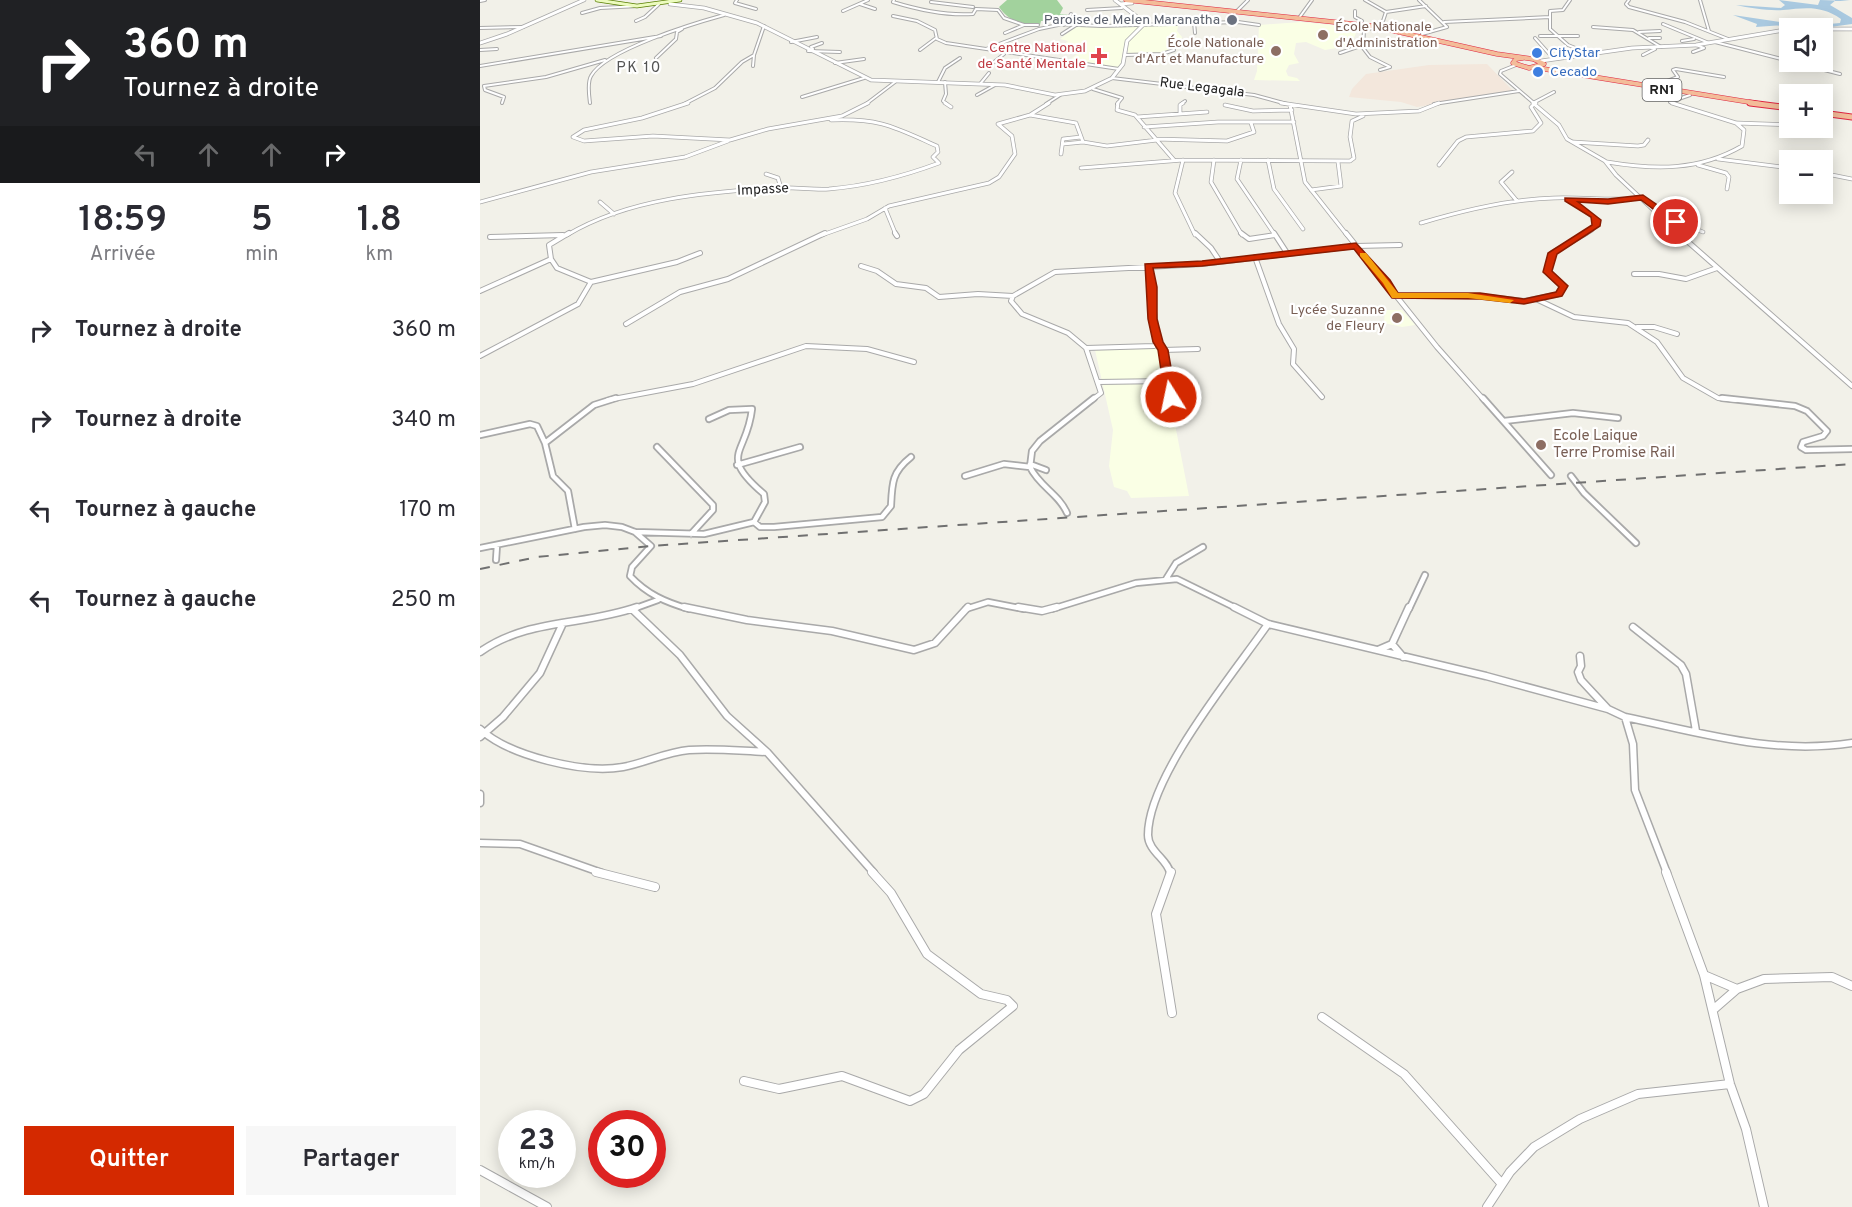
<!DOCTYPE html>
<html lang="fr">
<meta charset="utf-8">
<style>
body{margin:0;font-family:Overpass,sans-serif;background:#f7f7f7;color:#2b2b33;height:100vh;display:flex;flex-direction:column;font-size:22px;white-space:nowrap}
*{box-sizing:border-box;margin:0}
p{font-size:20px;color:#7c7c81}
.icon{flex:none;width:33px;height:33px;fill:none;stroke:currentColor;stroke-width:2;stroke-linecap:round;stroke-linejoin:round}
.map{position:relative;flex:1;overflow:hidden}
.details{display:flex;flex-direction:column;background:#fff;width:480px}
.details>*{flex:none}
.banner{background:#202124;color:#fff;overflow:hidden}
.controls{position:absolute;left:1299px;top:18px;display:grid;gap:12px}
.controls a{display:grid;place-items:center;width:54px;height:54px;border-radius:0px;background:#fff;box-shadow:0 3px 15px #0003;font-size:30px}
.speed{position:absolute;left:18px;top:1110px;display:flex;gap:12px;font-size:30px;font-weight:700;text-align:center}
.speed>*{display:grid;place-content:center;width:78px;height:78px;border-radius:50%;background:#fff;box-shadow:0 3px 15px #0003;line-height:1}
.speed small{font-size:15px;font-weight:400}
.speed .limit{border:9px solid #d22;background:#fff;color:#111}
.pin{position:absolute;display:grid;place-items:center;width:51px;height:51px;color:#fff;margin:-26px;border:3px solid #fff;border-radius:50%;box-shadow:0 2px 6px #0007}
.me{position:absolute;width:66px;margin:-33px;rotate:350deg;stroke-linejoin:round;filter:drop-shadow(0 0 4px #0008)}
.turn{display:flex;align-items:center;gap:21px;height:126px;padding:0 24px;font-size:27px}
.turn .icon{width:78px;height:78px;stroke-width:2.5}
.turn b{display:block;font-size:42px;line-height:51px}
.lanes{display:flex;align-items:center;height:57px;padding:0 24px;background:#0003;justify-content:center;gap:30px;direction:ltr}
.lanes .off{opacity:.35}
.eta{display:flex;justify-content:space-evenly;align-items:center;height:102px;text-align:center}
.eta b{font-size:36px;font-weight:600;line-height:42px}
.cta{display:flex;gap:12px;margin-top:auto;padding:12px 24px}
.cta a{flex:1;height:69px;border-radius:0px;background:#d42900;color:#fff;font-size:24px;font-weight:600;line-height:69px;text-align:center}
.cta a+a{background:#f7f7f7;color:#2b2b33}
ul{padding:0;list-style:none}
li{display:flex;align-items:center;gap:18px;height:90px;padding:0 24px}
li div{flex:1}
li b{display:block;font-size:22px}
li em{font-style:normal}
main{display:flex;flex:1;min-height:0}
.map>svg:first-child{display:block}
.education{fill:#faffe5}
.military{fill:#f3e7dc}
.forest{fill:#a2d29d}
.water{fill:#a9c9e0}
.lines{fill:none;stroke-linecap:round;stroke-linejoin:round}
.minor-far5-casing{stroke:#a9a9a9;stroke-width:4}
.minor-far4-casing{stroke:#a9a9a9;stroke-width:4.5}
.minor-far3-casing{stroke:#a9a9a9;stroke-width:6}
.minor-far2-casing{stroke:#a9a9a9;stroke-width:8}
.minor-far1-casing{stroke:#a9a9a9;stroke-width:9}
.minor-casing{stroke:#a9a9a9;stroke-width:10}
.tertiary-casing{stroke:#a9a9a9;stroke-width:4.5}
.secondary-casing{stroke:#597f03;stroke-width:4.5}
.trunk-far1-casing{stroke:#df2742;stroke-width:5}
.trunk-casing{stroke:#df2742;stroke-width:7}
.minor-far5{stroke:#fff;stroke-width:2}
.minor-far4{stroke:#fff;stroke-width:3}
.minor-far3{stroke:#fff;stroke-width:4}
.minor-far2{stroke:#fff;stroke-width:4.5}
.minor-far1{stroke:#fff;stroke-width:6}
.minor{stroke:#fff;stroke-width:8}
.tertiary{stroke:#fff;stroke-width:3}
.secondary{stroke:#ecfbbe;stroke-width:3}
.trunk-far1{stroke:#f3bc99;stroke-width:4}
.trunk{stroke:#f3bc99;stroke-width:5}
.rail{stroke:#707070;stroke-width:2;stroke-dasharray:10 10;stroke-linecap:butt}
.route{fill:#d42900;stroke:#8a1b00;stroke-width:1.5}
.slow{fill:#f59e0b}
.worship-dot{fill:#6b7280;stroke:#fff;stroke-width:2}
.education-dot{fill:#8d6e63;stroke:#fff;stroke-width:2}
.shop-dot{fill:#3f7fe0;stroke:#fff;stroke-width:2}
.health-dot{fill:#e0444e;stroke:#fff;stroke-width:2}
.labels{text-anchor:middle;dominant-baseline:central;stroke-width:4.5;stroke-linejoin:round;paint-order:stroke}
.far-worship-label{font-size:14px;fill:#5b616d;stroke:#fff;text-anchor:end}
.far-education-label{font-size:14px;fill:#785e54;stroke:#fff;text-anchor:end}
.far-health-label{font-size:14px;fill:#be3a42;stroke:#fff;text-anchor:end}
.far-shop-label{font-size:14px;fill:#366cbe;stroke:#fff;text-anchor:start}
.far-street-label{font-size:14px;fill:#222;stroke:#fff}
.shield{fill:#fff;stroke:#646464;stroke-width:1.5}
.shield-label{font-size:14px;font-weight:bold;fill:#222}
.far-quarter-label{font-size:15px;letter-spacing:1.5px;fill:#555;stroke:#fff}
.education-label{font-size:15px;fill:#785e54;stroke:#fff;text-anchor:start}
</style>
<main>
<section class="details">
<div class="banner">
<div class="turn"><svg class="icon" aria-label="right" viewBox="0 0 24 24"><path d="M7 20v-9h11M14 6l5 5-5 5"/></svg><div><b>360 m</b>Tournez à droite</div></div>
<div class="lanes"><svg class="icon off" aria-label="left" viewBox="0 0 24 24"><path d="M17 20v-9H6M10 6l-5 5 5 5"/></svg><svg class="icon off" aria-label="ahead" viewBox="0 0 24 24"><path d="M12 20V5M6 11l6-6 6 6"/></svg><svg class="icon off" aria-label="ahead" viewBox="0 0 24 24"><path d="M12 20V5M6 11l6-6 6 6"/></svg><svg class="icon" aria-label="right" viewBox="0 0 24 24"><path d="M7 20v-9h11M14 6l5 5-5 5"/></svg></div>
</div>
<div class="eta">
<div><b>18:59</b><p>Arrivée</p></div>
<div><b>5</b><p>min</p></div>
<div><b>1.8</b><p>km</p></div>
</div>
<ul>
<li><svg class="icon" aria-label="right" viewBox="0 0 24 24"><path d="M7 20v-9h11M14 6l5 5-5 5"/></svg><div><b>Tournez à droite</b></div><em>360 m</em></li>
<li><svg class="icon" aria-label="right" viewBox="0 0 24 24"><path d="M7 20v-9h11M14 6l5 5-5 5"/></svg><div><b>Tournez à droite</b></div><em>340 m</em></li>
<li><svg class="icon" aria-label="left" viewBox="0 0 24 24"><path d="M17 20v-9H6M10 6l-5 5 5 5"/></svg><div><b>Tournez à gauche</b></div><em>170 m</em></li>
<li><svg class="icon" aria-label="left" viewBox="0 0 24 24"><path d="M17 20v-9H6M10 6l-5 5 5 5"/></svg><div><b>Tournez à gauche</b></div><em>250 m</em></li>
</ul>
<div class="cta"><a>Quitter</a><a>Partager</a></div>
</section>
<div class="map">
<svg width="1372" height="1207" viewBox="0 0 1372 1207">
<rect width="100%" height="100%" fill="#f2f1e9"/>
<path class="education" d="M821,22L875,27L878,28L872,43L880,44L845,50L826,42L816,43L814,54L819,63L809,65L806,71L808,76L817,78L820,81L774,80L777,71L779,25Z
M699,23L697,31L702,37L700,45L682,53L648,54V50L643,49L642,62L638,68L593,61L592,58L597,54L580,48L588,41L580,39L597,26Z
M905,310H922L935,325L922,327L904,323Z
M680,348L709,496L651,498L647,491L634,487L629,466L633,430L615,350Z"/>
<path class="military" d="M1007,64L1033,91L937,107L921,102L869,97L872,89L886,74L949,65Z"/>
<path class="forest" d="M527,0H577L583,8L580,14L589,15L579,21H561L560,25C542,24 529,22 519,7Z"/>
<path class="water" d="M1299,0L1338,5L1340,0L1370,1L1356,0L1350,5L1372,18V24L1350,27L1302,25L1276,27L1277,24L1253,15L1328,26L1360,23L1361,19C1341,5 1325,8 1303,10C1288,11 1270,8 1256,5L1301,8L1305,5Z"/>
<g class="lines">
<defs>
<path id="minor-far5" d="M257,0L255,3L276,9
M414,0L413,2C439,10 466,16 493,14L496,9
M885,0L906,12L903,21L895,25
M939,0L967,27L942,34
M1090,0L1083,10L1070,11V29L1088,45L1110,54
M1149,0L1146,4L1149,7L1205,22L1248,39
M1220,0L1229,31
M0,1L5,0
M451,2L493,7
M380,4L395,9
M496,9L518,10L524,18L544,25
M607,10L642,8
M363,11L388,0
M875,11V17L882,21L880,23
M906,12L946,6
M102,13L120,8L159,6
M755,13L768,0
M413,16L437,21L455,30L457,39L466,43L639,69
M819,18L832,0
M156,21L165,17L179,4
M714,22L715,33
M964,22L1070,17
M576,24L622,26L758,22L779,25
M1183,24L1229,43
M584,25L591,14
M1113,27L1153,30L1181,47
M0,28L43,27
M893,28L884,30L883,48L890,57L910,67L900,70
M1159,32L1180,31
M525,33L544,25H558
M582,34L596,25
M1060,36H1098
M1055,38L1072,57L1092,56
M1169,38H1180
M1202,41L1214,39
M311,42L337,37
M1235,42L1360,74
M333,49L331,47L342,43
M506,49L559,29L578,25
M0,50L17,49
M440,50L456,38
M328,51L360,52
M1213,52L1224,48L1216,45
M860,53L883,45
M645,55L682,54L694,50
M1163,55L1175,49L1169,47
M176,58L196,39L197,32L202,29
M355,63L384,59
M1036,65L1021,71L1020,74L1055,104
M0,66L181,36
M273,66L274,55
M509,66L524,54
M632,78L774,95L807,104
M458,82L465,68L480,58
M465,82L466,94L463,101L467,104
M500,84L509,73
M1171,87L1198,77L1193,70L1196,69L1244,77
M613,89L642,98L637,104
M497,95L515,85
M322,97L384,78
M22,103L24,97L5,90L4,86L66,77L125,60
M110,103C109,95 107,83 111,76C125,50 215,23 244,15
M1053,103L1074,92
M204,104L235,88L262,62L274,55L284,26
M386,104L415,82
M566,104L580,95
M701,104L705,101
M954,104L1039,91
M1196,104L1190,102L1210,95"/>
<path id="minor-far4" d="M208,103L162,118L104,130L93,137L104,141L173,136L250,140L288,129L362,116L388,103
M465,103L471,107
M569,103L550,115L596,123L603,142L583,144
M638,103L637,110L655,115L694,160
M801,103L876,114L939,111L959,103
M1053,103L1079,125L1087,139L1125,161L1136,175L1200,235
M1053,103H1056
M745,105L773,111L812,110
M810,105L825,182L867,235
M700,114V105L703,103
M657,117L727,112
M1257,123L1310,125
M664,127L738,122H814
M676,139L747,141L774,132L771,123
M603,142L627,146L677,140
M1093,142L1158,146L1164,145L1168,140
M581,154L583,139L601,137
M1238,159L1310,168
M703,160L695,193L715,235
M734,160L731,182L762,235
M761,160L757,179L795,235
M788,160L794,189L823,229
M1127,162C1175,170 1219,171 1262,146L1264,130L1256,123L1192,103
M959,165L978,141L986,137L1053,131L1061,123L1051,107L1054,104
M1218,165L1246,173L1249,177L1247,189
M601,168L703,160L870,161L874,158L870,137L872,121L883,116
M1032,172L1021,182L1037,201
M1342,173L1372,179
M286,174L298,178L301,188
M831,190L861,186L858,162
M1088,199L1117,220L1112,230L1104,235
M0,202L111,172L205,157L248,141
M120,202L134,214
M1172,205L1181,208L1196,222L1223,232
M405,208L416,235
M941,223C984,210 1029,199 1074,198C1104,197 1133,201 1163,198
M87,235C149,198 228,192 298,188C315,187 332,190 349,189C386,186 424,176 459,163L453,157L458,152L457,146C414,127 400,118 351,120
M342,235L387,219L409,206L509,183L519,177L535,154L532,136L518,124L550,115"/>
<path id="minor-far3" d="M415,233L417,236
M715,233L731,248L739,260
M761,233L769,239L795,235
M794,233L807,253
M866,233L957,347L1004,400
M1198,233L1372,386
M10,237L83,235
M775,257L799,324L814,349L813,364L842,397
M381,266L397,271L416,284L446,288L459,297L498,294L533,296L575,272L722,264L876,246L920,245
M1154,274H1179L1206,279L1237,268
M111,282L197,262L220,253
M0,291L71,259L69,245L89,233
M533,296L531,301L542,314L588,333L606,348L674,346L678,342L668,266
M915,296H1000L1044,301L1079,294L1083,286L1068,272L1072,253L1106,233
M1056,299L1094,317L1148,323L1177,342L1203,378L1238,398L1256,400
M146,324L200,292L248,279L345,233
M1157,327H1174L1197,334
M678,342L683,350L718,349
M606,348L621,393L612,400
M683,350L692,400
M0,356L98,304L111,282L77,268L71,259
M618,382L687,381
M128,400L213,384L326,346L387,349L434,362"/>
<path id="minor-far2" d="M692,398L694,412L704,416
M1003,398L1071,475
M1242,398L1315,406L1327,411L1347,431L1343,436L1323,442L1321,447L1326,450L1372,449
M1024,421L1093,413L1138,418
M0,435L50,424L57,426L65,443L73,476L88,491L95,529
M65,443L114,405L136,398
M177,447L233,505V510L211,534
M550,464L566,470
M257,465L320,447
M550,467L552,451L560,441L614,398
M485,476L524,464L550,467C559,486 579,494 587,513
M1091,476L1104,493L1156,543
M274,522L280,527H294L402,517L411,506C412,483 412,472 431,457
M155,532L171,546L152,567L150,576C167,594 185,602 209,609
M0,548L104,527L125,525L142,527L155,532L224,534L274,522L285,502L284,494C237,454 267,455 272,409L249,410L229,419
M16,560L17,545
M686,579L696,563L723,547
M153,609L178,600
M486,609L508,602L544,609
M572,609L656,583L697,579L758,609
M929,609L945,575"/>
<path id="minor-far1" d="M204,607L267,620L352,631L434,650L455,643L488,607
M538,607L562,611L577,607
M754,607L788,624L1006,676L1128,709L1145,717C1222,733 1293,755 1372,743
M152,609L200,655L247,716L287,752L394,873
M1153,627L1201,665L1206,674L1216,731
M912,644L923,657
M898,650L912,644L929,607
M0,652C48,618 104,626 157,607
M1100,656L1101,666L1098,672L1101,680L1128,709
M1145,717L1153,744L1155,790L1187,873
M0,729C29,756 104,774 143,767C165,763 186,752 209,750C235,748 261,751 287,752
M0,737L23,717L60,673L83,623
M0,794V803
M0,843L40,844L122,873
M690,873C688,860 668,851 668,835C668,776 754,673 788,624"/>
<path id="minor" d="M116,872L175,887
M691,872L676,914L692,1013
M1186,872L1224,975L1250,1084L1266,1129L1284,1207
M1224,975L1257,989
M1234,1009L1257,989L1284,979L1352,977L1372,986
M842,1017L924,1074L1021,1183
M264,1081L299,1089L362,1076L430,1101L444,1094L479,1050L533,1006L527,1000L501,994L447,954L411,893L392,872
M0,1170L67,1207
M1007,1207L1030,1172L1054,1147L1100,1119L1158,1094L1250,1084"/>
<path id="tertiary" d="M190,4L224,8L277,23L391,80L525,85L575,95L605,91L632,78L643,64L647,41L665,23L635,0
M640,4L652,3
M1342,29H1372
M0,43L27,34L104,0
M1061,61L1152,48L1216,45L1310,29"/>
<path id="secondary" d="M117,0L157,6L200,0"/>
<path id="trunk-far1" d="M646,0L892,26L1017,54L1053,59L1064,64L1049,68L1033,63L1036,59L1043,58
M1058,68L1281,104"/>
<path id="trunk" d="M1270,103L1310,108
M1342,113L1372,117"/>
</defs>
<use href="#minor-far5" class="minor-far5-casing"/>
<use href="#minor-far4" class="minor-far4-casing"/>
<use href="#minor-far3" class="minor-far3-casing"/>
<use href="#minor-far2" class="minor-far2-casing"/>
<use href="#minor-far1" class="minor-far1-casing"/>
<use href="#minor" class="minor-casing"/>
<use href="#tertiary" class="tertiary-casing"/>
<use href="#secondary" class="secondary-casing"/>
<use href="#trunk-far1" class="trunk-far1-casing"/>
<use href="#trunk" class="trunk-casing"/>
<use href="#minor-far5" class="minor-far5"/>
<use href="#minor-far4" class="minor-far4"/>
<use href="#minor-far3" class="minor-far3"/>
<use href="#minor-far2" class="minor-far2"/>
<use href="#minor-far1" class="minor-far1"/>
<use href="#minor" class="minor"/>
<use href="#tertiary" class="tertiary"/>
<use href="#secondary" class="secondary"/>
<use href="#trunk-far1" class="trunk-far1"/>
<use href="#trunk" class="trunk"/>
<path class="rail" d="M0,569L57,557L171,546L1372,464"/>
</g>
<path class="route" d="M1163,195L1199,220V224H1193L1161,200L1128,204L1098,202L1121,220L1120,226L1077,254L1072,271L1088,286L1082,296L1044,304L1000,299L912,298L874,249L722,266L673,268L677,287V319L683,342L688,350L696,397L691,400L685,397L678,350L673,342L668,319L665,264L722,261L876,243L910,280L918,293H1000L1044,299L1076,292L1079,287L1063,272L1068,253L1112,225L1111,217L1085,201V198L1128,199Z"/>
<path class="slow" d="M880,253H886L918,293H988L1034,300L1030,303L988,298H912L903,283L880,256Z"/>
<circle class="worship-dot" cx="752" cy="20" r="6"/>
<g class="education-dot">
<circle cx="843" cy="35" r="6"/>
<circle cx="796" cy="51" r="6"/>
<circle cx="917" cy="318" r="6"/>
<circle cx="1061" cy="445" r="6"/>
</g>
<g class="shop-dot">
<circle cx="1057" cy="53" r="6"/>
<circle cx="1058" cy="72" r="6"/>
</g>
<path class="health-dot" d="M616 47h6v6h6v6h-6v6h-6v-6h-6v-6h6z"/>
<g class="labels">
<g class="far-worship-label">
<text x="740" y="20">Paroise de Melen Maranatha</text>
</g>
<g class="far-education-label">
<text x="855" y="27" text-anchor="start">École Nationale<tspan x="855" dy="16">d'Administration</tspan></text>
<text x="784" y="43">École Nationale<tspan x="784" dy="16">d'Art et Manufacture</tspan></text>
<text x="905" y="310">Lycée Suzanne<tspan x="905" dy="16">de Fleury</tspan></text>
</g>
<g class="far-health-label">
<text x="606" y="48">Centre National<tspan x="606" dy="16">de Santé Mentale</tspan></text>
</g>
<g class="far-shop-label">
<text x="1069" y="53">CityStar</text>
<text x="1070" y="72">Cecado</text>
</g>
<g class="far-street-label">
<text transform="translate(722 88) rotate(7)">Rue Legagala</text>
<text transform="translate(283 190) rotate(-3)">Impasse</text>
</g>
<rect class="shield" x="1162.5" y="79" width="39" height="22" rx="4.5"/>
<g class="shield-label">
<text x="1182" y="90">RN1</text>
</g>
<g class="far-quarter-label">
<text x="159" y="68">PK 10</text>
</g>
<g class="education-label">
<text x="1073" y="436">Ecole Laique<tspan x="1073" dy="17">Terre Promise Rail</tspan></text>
</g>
</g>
</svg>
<div class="controls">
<a><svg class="icon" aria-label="sound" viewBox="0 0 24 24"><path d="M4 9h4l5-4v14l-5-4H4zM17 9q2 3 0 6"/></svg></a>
<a>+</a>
<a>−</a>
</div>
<div class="speed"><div>23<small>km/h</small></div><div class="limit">30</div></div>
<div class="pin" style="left:1196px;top:222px;background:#d93025"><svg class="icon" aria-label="arrive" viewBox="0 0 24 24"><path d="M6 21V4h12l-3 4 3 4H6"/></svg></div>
<svg class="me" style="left:691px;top:397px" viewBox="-20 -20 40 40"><circle r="17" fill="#d42900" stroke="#fff" stroke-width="3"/><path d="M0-11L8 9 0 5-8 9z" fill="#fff"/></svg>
</div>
</main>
